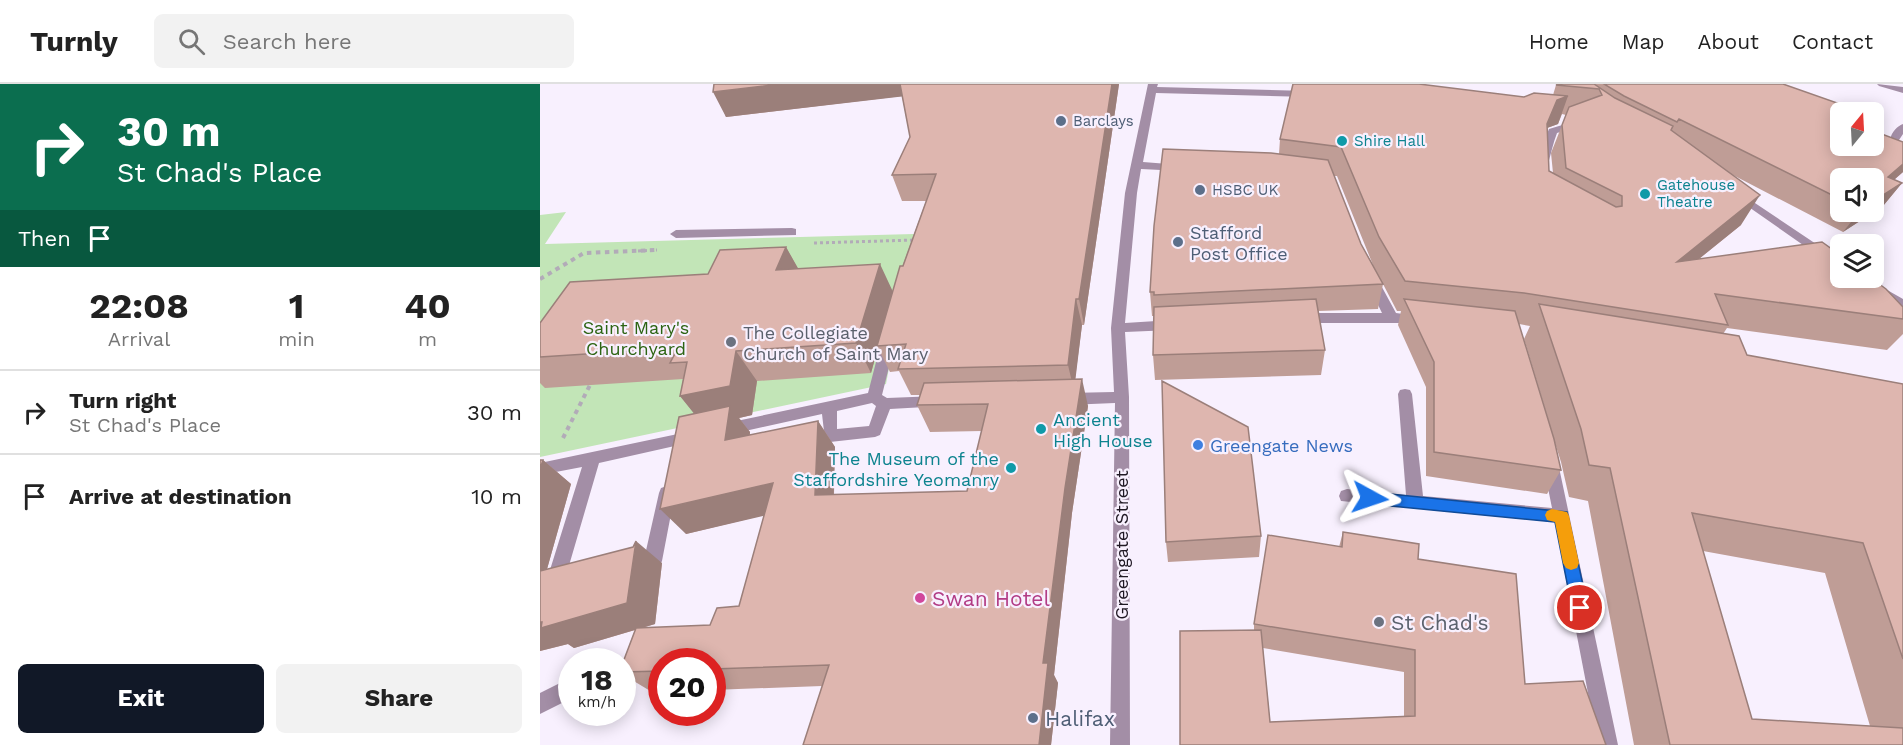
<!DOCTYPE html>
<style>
body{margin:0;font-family:"Work Sans",sans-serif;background:#f2f2f2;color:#222;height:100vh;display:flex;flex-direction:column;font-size:22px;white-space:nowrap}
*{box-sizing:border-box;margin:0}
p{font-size:20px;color:#767676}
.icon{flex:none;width:33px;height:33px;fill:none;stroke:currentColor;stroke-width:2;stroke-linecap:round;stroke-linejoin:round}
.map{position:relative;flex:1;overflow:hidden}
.details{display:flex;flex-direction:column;background:#fff;width:540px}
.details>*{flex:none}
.banner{background:#0b6e4f;color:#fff;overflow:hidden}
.needle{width:39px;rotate:18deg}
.tools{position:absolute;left:1290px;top:18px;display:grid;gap:12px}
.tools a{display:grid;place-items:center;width:54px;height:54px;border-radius:9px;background:#fff;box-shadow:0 3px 15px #0003;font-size:30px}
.speed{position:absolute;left:18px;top:564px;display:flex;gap:12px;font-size:30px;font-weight:700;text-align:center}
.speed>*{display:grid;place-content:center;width:78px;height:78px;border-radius:50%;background:#fff;box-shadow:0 3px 15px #0003;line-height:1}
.speed small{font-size:15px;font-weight:400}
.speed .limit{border:9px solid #d22;background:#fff;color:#111}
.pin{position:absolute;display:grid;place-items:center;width:51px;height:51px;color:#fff;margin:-26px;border:3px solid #fff;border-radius:50%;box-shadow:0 2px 6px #0007}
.me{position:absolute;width:66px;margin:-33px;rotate:95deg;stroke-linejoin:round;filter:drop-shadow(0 0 4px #0008)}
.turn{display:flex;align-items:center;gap:21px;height:126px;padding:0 18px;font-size:27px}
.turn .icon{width:78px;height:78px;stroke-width:2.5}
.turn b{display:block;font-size:42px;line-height:51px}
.then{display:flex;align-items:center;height:57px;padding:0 18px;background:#0003;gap:12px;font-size:22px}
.eta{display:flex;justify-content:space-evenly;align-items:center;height:102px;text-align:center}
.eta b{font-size:36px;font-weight:700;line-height:42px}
.primary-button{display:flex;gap:12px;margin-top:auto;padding:12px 18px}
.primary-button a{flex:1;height:69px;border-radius:9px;background:#111827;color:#fff;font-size:24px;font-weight:700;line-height:69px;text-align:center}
.primary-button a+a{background:#f2f2f2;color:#222}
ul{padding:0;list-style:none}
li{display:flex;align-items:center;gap:18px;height:84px;padding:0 18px;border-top:2px solid #e0e0e0}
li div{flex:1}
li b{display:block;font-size:22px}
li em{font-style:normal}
header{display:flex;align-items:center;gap:36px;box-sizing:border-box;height:84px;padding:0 30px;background:#fff;border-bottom:2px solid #e0e0e0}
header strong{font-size:28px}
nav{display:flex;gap:33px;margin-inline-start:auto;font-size:21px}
.search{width:420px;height:54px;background:#f2f2f2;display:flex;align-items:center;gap:15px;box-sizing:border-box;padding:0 21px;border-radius:9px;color:#767676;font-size:22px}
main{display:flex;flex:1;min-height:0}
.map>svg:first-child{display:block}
.green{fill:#c2e5b7}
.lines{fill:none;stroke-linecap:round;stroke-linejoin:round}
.path-far1{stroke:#b2abb8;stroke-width:3;stroke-dasharray:3 3;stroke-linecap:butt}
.path{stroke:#b2abb8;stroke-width:4;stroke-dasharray:4.5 4.5;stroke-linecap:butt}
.minor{fill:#a38ea6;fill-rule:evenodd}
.wall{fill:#bf9d96;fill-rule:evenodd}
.shaded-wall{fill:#9b7f7a}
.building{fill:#deb6af;stroke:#9b7f7a;stroke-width:1.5}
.route{fill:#1a73e8;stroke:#114b97;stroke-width:1.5}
.slow{fill:#f59e0b}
.service-dot{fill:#5c6f8a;stroke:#f8f0fe;stroke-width:2}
.culture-dot{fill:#0f9aa8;stroke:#f8f0fe;stroke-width:2}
.worship-dot{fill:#6b7280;stroke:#f8f0fe;stroke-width:2}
.shop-dot{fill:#3f7fe0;stroke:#f8f0fe;stroke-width:2}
.hotel-dot{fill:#d1479c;stroke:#f8f0fe;stroke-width:2}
.labels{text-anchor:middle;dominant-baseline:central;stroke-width:4.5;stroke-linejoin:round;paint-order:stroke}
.far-service-label{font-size:15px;fill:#4e5e75;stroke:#f8f0fe;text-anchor:start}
.far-culture-label{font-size:15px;fill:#0d838f;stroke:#f8f0fe;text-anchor:start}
.service-label{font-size:18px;fill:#4e5e75;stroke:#f8f0fe;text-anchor:start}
.park-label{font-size:18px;fill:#2c6413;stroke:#f8f0fe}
.worship-label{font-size:18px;fill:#5b616d;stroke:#f8f0fe;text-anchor:start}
.culture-label{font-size:18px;fill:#0d838f;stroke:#f8f0fe;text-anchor:start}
.shop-label{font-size:18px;fill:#366cbe;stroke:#f8f0fe;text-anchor:start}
.street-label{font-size:18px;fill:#1f1823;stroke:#f8f0fe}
.near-hotel-label{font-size:21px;fill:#b23c85;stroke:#f8f0fe;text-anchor:start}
.near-worship-label{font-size:21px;fill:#5b616d;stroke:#f8f0fe;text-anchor:start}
.near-service-label{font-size:21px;fill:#4e5e75;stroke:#f8f0fe;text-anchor:start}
</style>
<header>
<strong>Turnly</strong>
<div class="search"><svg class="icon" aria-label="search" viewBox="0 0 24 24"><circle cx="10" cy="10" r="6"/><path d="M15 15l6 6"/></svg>Search here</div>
<nav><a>Home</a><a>Map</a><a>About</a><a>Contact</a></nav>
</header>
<main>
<section class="details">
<div class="banner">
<div class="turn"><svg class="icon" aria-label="right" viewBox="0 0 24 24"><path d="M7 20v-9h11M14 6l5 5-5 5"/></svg><div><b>30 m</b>St Chad's Place</div></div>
<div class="then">Then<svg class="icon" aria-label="arrive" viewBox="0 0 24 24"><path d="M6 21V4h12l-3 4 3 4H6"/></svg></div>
</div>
<div class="eta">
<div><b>22:08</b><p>Arrival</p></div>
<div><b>1</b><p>min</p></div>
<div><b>40</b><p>m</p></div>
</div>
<ul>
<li><svg class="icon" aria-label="right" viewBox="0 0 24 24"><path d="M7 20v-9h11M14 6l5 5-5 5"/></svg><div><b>Turn right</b><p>St Chad's Place</p></div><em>30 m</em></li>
<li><svg class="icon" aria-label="arrive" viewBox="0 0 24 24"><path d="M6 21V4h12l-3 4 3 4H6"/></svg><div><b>Arrive at destination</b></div><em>10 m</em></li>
</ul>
<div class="primary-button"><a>Exit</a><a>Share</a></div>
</section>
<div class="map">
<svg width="1363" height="661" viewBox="0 0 1363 661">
<rect width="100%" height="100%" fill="#f8f0fe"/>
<path class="green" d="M26,128L5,160L374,150L346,300L0,373V131Z"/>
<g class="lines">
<path class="path-far1" d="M274,159L375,156
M98,167L117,166"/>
<path class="path" d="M0,195L44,169L117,166
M23,354L50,301"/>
<path class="minor" d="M608,0H618L617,3L769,7L774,10L769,13L616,9L603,78L641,81L646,84L641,87L601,85L597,109L585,239L632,236L639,241L632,246L585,248L589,313L590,661H570L575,319L527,321L522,319L520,315L522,311L527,309L574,308L571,244L585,109Z
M1337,0L1363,3V9L1339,2Z
M1039,36L1044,39L1043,41L1017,49C1013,59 1011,70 1008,80H1000L999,69L1009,45Z
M1363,40V50L1359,56H1351C1349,51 1358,41 1363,40Z
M1197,107L1300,176V185L1296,184L1193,112V108Z
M252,144L256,145V151L136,154L130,150L136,146Z
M831,190L837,194L856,229L885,233L887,236L885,239H761L754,234L761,229H842L825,194Z
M1311,194H1326L1363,215V225Z
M349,250L356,255L342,311L347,314L398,312L403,314L405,318L403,322L350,325L340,351L335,353L290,358L285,356L282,330L187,351L182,349L179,345L182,341L187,339L328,309L342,255ZM332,319L336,322L329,342L297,345V327Z
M865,305L870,306L872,310L883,412L1012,424L1003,379L1005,374L1011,373L1017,374L1078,661H1058L1015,438L801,417L799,412L801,407L807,405L866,411L858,310L860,306Z
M152,347L157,349L160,353L157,357L59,379L23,502L20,508L14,510L8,508L5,502L42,383L0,391V379Z
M127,402L133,404L135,409L122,477L119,483L99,489L93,487L90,481L93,475L105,471L119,409L121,404Z
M32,593V614L0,630V609Z"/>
</g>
<path class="wall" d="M174,0H579L544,241H542L535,295L548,322L532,429L514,591L518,599L511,661H263L282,602L172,606V578H122V608H112L82,590V581L95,546L34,564L28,560L0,567L3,376L31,400L7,485L122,479L115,540L102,544L170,541L199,522L224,431L146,450L154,329L140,312L143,295L5,304L0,299V239L168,190L246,163L258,185L353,208L386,117H362L352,91L370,53L362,12L186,33ZM338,264L350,288L359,287L371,311H380L377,321L390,348L442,347L427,407L294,411L295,363L278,337L210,351V348L199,334L212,331L217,297L331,289Z
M1019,0H1243L1300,28V62L1363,58V88L1354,96L1362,99L1343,122L1303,148L1191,90L1201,141L1159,175L1363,223V250L1347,266L1187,244L1183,250L1207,271L1363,300V661H1094L1048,417L1029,413L1021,378L1014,356L1021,386L1007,410L886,392V303L858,241L861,227H857L843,200L838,225L778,227L785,266L781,291L615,296L613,271L614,232H612L610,208L739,70L740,55L984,13L1013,11L1016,1ZM1022,30L1026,31L1011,69L1013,89L1009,87L1007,44L1018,40ZM794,92H797L833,181L821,160ZM1300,94L1334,128H1300ZM979,240L990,242L984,255L1013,351ZM1163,467L1285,489L1330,642L1212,635Z
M803,448L878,475L985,600L1066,661H640L714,547V540L799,463ZM723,564L864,588V632L730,638Z
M721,452L719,473L628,478L626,458Z"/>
<path class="shaded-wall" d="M241,0H362L366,12L186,33L173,8Z
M572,0H579L544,241L539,215Z
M1028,12L1018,40L1007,44V40L1017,16Z
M1363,80V88L1334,113L1348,93Z
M1362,99L1343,122L1303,148L1319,128H1334V117Z
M1220,111L1201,141L1119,207L1137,178Z
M246,163L263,193L236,186Z
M340,180L354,210L337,262L338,264L331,289L316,259Z
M536,215L542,241L534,307L528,281Z
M196,267L217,297L212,331L199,334L210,348L206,382L164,342L140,312Z
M542,295L548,322L532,429L514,591L518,599L511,661H499L503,579L525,404Z
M278,337L295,363L293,436L275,411Z
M3,376L31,400L0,510V385Z
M233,399L253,425L146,450L120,425Z
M96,457L122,479L115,540L34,564L28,560L0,567V538L87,519Z"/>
<path class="building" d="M174,0H241L173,8Z
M360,0H572L539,215H536L528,281L358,285L366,260L337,262L360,182H363L396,90L352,91L370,53Z
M753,0H879L984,13L994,9L1028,12L1017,16L1007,40L1009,87L1076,123L1082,122V112L1026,84L1022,41L1029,23L1062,11L1059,5L1016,1L1019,0H1054L1075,14L1133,42L1131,46L1220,111L1137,178L1282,158L1300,171V194H1331L1346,205L1363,223V235L1175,210L1188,241L984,209L865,197L839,153L801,63L740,55Z
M1064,0H1243L1320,27L1319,28H1300V62H1334V47L1363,58V80L1348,93L1362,99L1334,117V94H1300V115L1139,35L1137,38L1084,12Z
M623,65L731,69L788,76L821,160L843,200L614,211V208H610L614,142Z
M246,163L236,186L340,180L316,259L196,267L190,302L140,312L147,278L130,279L138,264L0,273V239L30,198L168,190L180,166Z
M776,215L785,266L613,271L614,223Z
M864,215L975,227L1014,355L1021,386L894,368V278Z
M999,220L1199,252L1207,271L1363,300V575L1323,459L1152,429L1212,635L1363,644V661H1130L1070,384L1049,381L1041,345Z
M542,295L525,404L503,579H508L499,661H263L289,581L172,585V578H122V587L82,588V581L96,544L170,541L177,524L199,522L233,399L120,425L139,333L190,322L185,356L278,337L275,411L427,407L448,320L377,321L384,299Z
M622,297L708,343L721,452L626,458Z
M0,376H3L0,385Z
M803,448L879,460L878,475L976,490L985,600L1043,597L1066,661H640V547L721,546L730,638L875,632V566L714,540L728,451L802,463Z
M96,457L87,519L1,544L2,538H0V487L93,463Z"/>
<path class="route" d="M830,408L1027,428L1048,524L1046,529L1040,532L1034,529L1032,524L1015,438L830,420L824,418L822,414L824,410Z"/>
<path class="slow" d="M1012,425L1027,428L1029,432L1039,479L1037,484L1031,486L1026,484L1023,479L1015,438L1007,436L1005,431L1007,427Z"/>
<g class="service-dot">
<circle cx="521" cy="37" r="6"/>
<circle cx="660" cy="106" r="6"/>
<circle cx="638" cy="158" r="6"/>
<circle cx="493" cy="634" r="6"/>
</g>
<g class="culture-dot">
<circle cx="802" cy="57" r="6"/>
<circle cx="1105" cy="110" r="6"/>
<circle cx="501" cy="345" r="6"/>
<circle cx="471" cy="384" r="6"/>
</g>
<g class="worship-dot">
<circle cx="191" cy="258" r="6"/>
<circle cx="839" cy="538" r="6"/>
</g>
<circle class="shop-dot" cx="658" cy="361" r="6"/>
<circle class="hotel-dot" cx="380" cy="514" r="6"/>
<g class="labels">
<g class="far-service-label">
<text x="533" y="37">Barclays</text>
<text x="672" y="106">HSBC UK</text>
</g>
<g class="far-culture-label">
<text x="814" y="57">Shire Hall</text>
<text x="1117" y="101">Gatehouse<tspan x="1117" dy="17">Theatre</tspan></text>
</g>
<g class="service-label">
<text x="650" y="148">Stafford<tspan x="650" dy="21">Post Office</tspan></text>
</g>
<g class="park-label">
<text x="96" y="243">Saint Mary's<tspan x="96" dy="21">Churchyard</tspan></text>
</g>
<g class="worship-label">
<text x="203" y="248">The Collegiate<tspan x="203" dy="21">Church of Saint Mary</tspan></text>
</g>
<g class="culture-label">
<text x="513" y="335">Ancient<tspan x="513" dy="21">High House</tspan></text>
<text x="459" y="374" text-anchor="end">The Museum of the<tspan x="459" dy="21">Staffordshire Yeomanry</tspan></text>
</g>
<g class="shop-label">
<text x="670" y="361">Greengate News</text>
</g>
<g class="street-label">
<text transform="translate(581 461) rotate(-90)">Greengate Street</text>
</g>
<g class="near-hotel-label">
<text x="392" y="514">Swan Hotel</text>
</g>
<g class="near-worship-label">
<text x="851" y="538">St Chad's</text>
</g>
<g class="near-service-label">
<text x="505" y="634">Halifax</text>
</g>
</g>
</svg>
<div class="tools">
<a><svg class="needle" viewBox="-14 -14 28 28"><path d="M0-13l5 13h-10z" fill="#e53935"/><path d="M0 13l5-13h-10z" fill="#767676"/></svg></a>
<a><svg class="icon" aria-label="sound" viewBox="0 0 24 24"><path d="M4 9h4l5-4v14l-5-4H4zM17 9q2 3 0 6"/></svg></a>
<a><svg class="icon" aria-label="layers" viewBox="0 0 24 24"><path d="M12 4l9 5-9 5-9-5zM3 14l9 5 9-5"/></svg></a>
</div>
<div class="speed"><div>18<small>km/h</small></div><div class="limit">20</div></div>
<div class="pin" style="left:1040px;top:524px;background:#d93025"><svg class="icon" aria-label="arrive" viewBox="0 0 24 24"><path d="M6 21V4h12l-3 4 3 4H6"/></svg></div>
<svg class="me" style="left:830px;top:414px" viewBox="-20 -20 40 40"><path d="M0-17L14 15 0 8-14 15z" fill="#1a73e8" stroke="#fff" stroke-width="4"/></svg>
</div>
</main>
